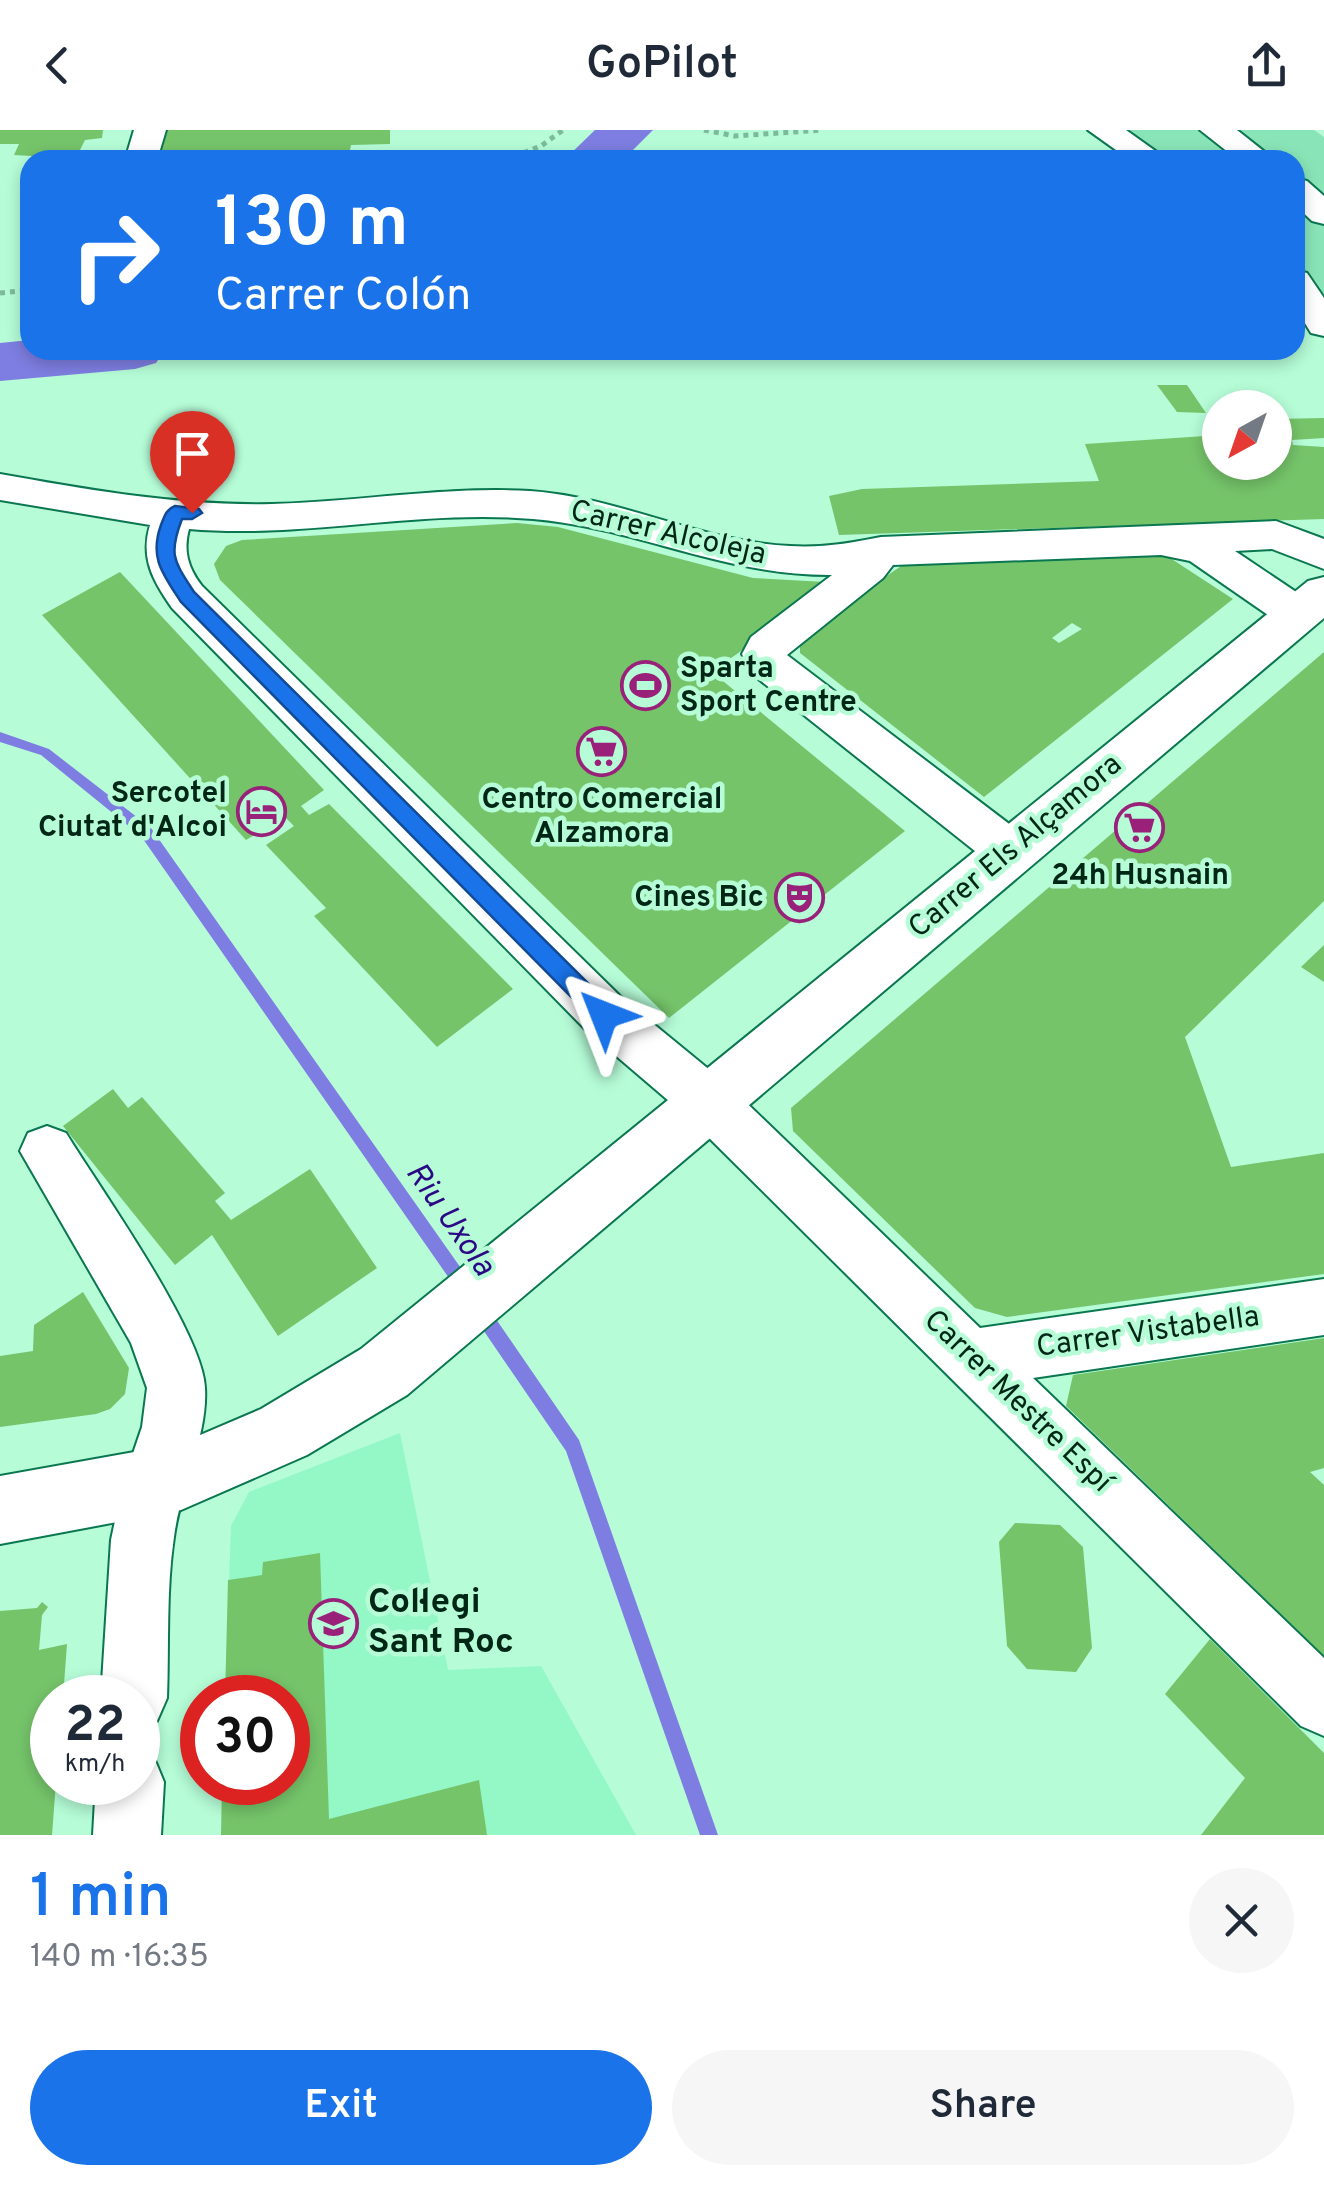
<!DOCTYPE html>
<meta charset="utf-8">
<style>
body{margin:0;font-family:Overpass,sans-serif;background:#f6f6f7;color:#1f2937;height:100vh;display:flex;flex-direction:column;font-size:38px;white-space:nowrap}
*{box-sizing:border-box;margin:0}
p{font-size:32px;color:#747a83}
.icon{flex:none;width:55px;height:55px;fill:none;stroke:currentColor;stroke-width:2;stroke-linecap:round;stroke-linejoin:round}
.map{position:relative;height:1705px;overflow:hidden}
.drawer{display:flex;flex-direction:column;background:#fff;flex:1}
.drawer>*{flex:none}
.hud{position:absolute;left:20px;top:20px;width:1285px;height:210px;border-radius:30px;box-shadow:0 5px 15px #0003;background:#1a73e8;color:#fff;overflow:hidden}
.needle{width:65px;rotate:220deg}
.buttons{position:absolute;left:1202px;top:260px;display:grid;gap:20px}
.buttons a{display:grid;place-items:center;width:90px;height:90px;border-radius:50%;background:#fff;box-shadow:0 5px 15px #0003;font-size:50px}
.speed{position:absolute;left:30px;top:1545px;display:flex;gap:20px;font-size:50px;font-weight:700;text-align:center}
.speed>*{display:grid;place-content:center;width:130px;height:130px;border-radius:50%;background:#fff;box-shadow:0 5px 15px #0003;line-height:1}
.speed small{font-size:25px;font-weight:400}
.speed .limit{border:15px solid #d22;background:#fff;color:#111}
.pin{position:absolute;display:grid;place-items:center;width:85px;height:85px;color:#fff;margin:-102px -42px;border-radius:50% 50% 50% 0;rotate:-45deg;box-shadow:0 0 10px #0007}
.pin .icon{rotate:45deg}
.me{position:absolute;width:110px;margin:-55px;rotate:315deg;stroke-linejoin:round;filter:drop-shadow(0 0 8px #0008)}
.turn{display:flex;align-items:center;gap:35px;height:210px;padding:0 30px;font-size:45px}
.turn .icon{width:130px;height:130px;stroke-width:2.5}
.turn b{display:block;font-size:70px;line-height:85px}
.round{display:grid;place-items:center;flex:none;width:105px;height:105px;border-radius:52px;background:#f6f6f7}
.overview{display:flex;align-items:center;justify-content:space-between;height:170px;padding:0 30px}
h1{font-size:60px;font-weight:600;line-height:75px;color:#1a73e8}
.action{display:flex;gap:20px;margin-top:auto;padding:20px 30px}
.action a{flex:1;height:115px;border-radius:60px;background:#1a73e8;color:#fff;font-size:40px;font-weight:600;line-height:115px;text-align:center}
.action a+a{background:#f6f6f7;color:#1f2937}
header{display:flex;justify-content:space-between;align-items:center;height:130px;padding:0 30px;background:#fff;font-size:45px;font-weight:600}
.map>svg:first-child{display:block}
.built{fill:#93f8c6}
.green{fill:#89e5b8}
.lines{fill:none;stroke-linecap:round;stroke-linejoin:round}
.stream{fill:#7e7ee2;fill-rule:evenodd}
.river{fill:#7e7ee2;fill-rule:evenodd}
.building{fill:#75c46a;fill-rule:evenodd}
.minor-casing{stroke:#0a7750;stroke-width:4}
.major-casing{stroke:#0a7750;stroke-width:4}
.path{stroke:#7dba9b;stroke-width:5;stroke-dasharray:5 5;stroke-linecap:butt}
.minor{fill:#fff;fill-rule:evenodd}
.major{fill:#fff;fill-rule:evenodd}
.route{fill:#1a73e8;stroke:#114b97;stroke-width:2.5}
.labels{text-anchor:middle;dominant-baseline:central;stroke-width:9;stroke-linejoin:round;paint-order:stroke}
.street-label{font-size:30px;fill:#002616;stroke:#b5fcd7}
.poi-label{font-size:30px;font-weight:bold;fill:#002616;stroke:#b5fcd7;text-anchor:end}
.water-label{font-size:32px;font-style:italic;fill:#2b0884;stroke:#b5fcd7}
.near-poi-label{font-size:35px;font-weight:bold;fill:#002616;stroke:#b5fcd7;text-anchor:start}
</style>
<header><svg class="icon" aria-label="back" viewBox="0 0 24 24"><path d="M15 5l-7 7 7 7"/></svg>GoPilot<svg class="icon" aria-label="share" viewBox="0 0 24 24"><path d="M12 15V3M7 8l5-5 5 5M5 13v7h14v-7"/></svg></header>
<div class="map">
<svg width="1324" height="1705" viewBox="0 0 1324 1705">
<rect width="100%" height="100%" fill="#b5fcd7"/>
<path class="built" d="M400,1303L448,1540L541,1536L636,1705H221L288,1652V1568L225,1567L231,1396L249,1362Z"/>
<path class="green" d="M1117,0H1314L1324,7V174L1295,131V30H1167Z"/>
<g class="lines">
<path class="stream" d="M0,602L49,619L151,698L470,1151L472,1156L470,1161L464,1164L458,1161L141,706L41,625L0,612Z
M481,1174L487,1176L579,1310L718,1705H700L566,1321L475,1188L473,1182L475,1176Z"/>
<path class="river" d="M595,0H653L623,30H564Z
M30,210V220H165L156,233L135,239L0,251V213Z"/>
</g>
<path class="building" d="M0,0H103L102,8L85,10L75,30H30V43L23,44L32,26L14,25L19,14H0Z
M164,0H390V14L351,15L348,30H155Z
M1157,255H1187L1206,283L1177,282Z
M1324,288V308L1292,310L1293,315L1324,317V389L839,405L829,366L862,359L1099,351L1085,314L1220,305V332H1275V289Z
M517,393L558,397L753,448L825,452V460L712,542L905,701L669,888L220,450L214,434L226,416L242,410Z
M1164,424L1233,469L984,667L800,523V506L904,434ZM1072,493L1082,499L1059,513L1052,508Z
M120,442L324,660L301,676L309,685L329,674L513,859L437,917L314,786L326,778L266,715L294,696L285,687L246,710L42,485Z
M1324,522V771L1185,907L1231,1037L1324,1023V1144L1007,1187L975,1178L793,1001L791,978Z
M1324,815V852L1301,837Z
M113,959L128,978L142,967L225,1063L215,1071L231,1090L310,1039L377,1138L278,1206L212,1105L175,1135L63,996Z
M83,1162L129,1238L125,1264L110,1279L96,1284L0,1297V1226L33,1221L34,1195Z
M1324,1208V1338L1310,1342L1324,1355V1526L1066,1276L1073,1245Z
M1015,1393L1060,1395L1083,1417L1092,1518L1076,1542L1027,1539L1007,1516L999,1412Z
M320,1423L329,1689L479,1650L487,1705H221L222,1652H288V1568H225L228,1450L262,1445L263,1432Z
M42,1472L48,1477L42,1485L39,1520L67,1514L63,1568H52V1652H56L52,1705H0V1481L37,1478Z
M1210,1509L1324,1623V1705H1201L1245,1648L1165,1564Z"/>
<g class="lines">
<defs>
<path id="minor" d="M134,0H166L157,30H125Z
M1088,0H1126L1168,30H1130Z
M1200,0H1237L1275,30H1238Z
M1295,48L1307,51L1324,66V94L1312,91L1295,75Z
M1295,140L1307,143L1324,168V206L1311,203L1295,177Z
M0,344C90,360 180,376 272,374C358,372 444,356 530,361C619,367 701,412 790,416C822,418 851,413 881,407L1276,391L1324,409V439L1272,419L1235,421L1311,472L1317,483L1311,494L1296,498L1281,494L1190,431L1161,425L893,435L883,448L787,525L1029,709L1036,723L1029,737L1012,742L995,737L751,543L742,524L751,507L832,445C724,446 638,398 533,389C418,379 304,409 189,399C183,421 188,438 202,456L623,869L728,955L980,1198L1324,1149V1205L1033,1248L1324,1528V1606L1301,1596L690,989L587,901L172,478C153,451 140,428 150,395L0,370Z
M47,996L66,1003C99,1057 203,1202 205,1258C208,1306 180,1358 174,1407C166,1460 169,1515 167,1568L157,1591L138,1599V1568H101L111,1410L123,1353L142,1297L147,1258L131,1213L20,1021L28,1003Z
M138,1621L154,1628L164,1652L161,1705H93L96,1652H138Z"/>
<path id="major" d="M1324,447V488L407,1265L307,1325L181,1380L0,1414V1346L179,1314L261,1279L361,1219L1308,451Z"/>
</defs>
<use href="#minor" class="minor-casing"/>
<use href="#major" class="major-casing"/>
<path class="path" d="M704,0L735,6L823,0
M505,30L541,16L563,0
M0,163L30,160"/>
<use href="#minor" class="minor"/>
<use href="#major" class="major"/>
</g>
<path class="route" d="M175,376L199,379L202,383L192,389H182C168,425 174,431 194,462L613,878L616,885L613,892H596L181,472C163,444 149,428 161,395C165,385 166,380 175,376Z"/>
<defs>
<symbol id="stadium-ring" viewBox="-11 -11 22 22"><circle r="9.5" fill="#b5fcd7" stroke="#9a217a" stroke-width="1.5"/><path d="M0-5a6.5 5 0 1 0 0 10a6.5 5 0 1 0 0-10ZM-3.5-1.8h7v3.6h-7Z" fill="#9a217a"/></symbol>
<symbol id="supermarket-ring" viewBox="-11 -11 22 22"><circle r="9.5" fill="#b5fcd7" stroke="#9a217a" stroke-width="1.5"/><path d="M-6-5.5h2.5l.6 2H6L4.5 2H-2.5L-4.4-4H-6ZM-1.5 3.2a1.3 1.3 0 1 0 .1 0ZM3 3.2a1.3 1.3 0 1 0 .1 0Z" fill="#9a217a"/></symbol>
<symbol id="hotel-ring" viewBox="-11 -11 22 22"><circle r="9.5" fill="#b5fcd7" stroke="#9a217a" stroke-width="1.5"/><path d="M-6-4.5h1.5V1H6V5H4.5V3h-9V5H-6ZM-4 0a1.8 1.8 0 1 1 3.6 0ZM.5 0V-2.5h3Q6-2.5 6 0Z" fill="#9a217a"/></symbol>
<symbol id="theatre-ring" viewBox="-11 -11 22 22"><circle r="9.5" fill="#b5fcd7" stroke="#9a217a" stroke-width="1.5"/><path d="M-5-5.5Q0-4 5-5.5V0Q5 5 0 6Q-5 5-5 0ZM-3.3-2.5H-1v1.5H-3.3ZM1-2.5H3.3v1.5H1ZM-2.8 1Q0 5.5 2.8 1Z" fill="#9a217a"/></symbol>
<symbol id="school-ring" viewBox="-11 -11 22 22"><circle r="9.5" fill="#b5fcd7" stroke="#9a217a" stroke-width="1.5"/><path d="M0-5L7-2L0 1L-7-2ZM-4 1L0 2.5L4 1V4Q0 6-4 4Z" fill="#9a217a"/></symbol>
</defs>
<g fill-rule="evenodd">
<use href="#stadium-ring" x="618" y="528" width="55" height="55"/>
<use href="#supermarket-ring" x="574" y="594" width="55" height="55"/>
<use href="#hotel-ring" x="234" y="654" width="55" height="55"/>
<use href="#supermarket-ring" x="1112" y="670" width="55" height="55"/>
<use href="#theatre-ring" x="772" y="740" width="55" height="55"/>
<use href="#school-ring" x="306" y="1466" width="55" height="55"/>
</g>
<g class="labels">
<g class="street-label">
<text transform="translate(668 404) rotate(13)">Carrer Alcoleja</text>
<text transform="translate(1016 717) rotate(-40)">Carrer Els Alçamora</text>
<text transform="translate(1148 1203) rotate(-8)">Carrer Vistabella</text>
<text transform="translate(1017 1272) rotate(44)">Carrer Mestre Espí</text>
</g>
<g class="poi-label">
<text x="680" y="539" text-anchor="start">Sparta<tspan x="680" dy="34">Sport Centre</tspan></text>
<text x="227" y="664">Sercotel<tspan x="227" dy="34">Ciutat d'Alcoi</tspan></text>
<text x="602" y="670" text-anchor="middle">Centro Comercial<tspan x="602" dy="34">Alzamora</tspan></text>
<text x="1140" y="746" text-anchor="middle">24h Husnain</text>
<text x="764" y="768">Cines Bic</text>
</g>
<g class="water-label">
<text transform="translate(449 1090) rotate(55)">Riu Uxola</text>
</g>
<g class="near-poi-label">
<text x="368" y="1473">Col·legi<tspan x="368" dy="40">Sant Roc</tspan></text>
</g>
</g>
</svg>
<div class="buttons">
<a><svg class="needle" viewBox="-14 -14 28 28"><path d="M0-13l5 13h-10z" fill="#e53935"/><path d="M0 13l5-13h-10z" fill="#747a83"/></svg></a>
</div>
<div class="speed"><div>22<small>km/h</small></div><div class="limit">30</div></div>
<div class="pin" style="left:192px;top:383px;background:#d93025"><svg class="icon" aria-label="arrive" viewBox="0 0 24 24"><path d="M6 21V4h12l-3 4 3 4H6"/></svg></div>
<svg class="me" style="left:604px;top:885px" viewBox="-20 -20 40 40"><path d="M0-17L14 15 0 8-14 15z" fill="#1a73e8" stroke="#fff" stroke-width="4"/></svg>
<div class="hud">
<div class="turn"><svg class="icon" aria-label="right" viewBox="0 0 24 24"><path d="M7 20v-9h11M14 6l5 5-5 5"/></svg><div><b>130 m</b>Carrer Colón</div></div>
</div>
</div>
<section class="drawer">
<div class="overview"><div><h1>1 min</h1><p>140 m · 16:35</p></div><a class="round"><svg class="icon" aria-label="close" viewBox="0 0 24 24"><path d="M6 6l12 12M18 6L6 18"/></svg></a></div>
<div class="action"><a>Exit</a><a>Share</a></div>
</section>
